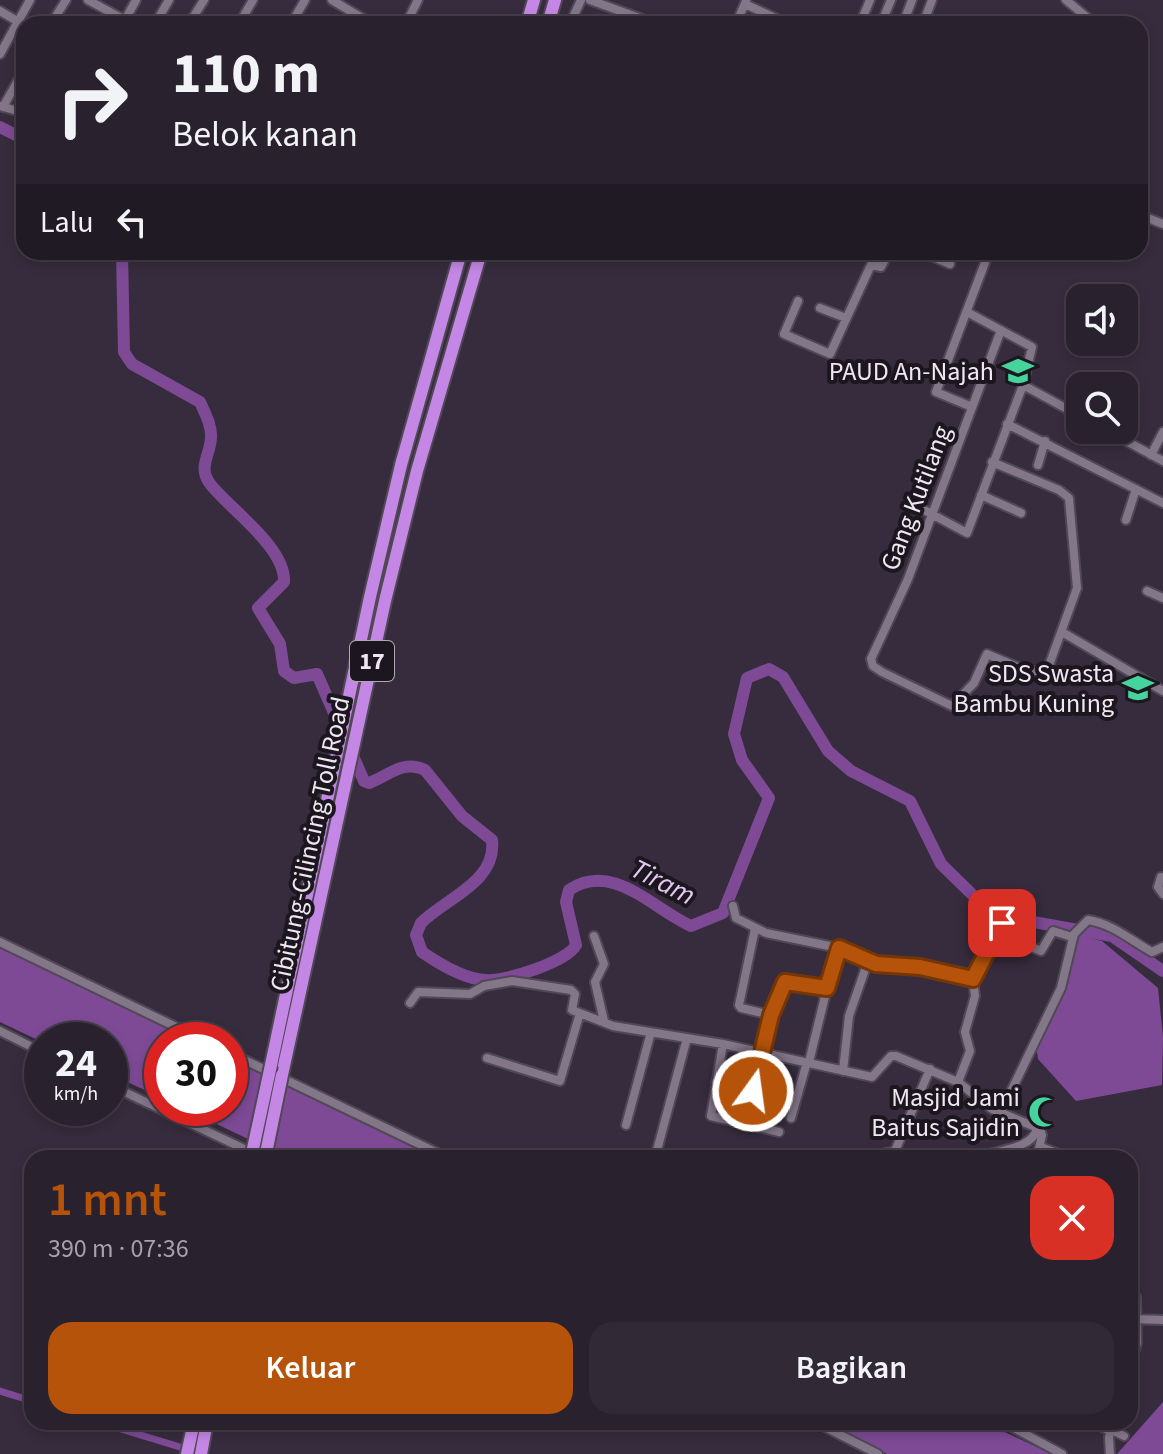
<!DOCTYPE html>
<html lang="id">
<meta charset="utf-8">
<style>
body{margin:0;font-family:"Source Sans 3",sans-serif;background:#312936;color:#f1f3f6;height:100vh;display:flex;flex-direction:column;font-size:30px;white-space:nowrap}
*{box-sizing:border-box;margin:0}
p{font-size:26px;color:#a5a3aa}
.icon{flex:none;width:44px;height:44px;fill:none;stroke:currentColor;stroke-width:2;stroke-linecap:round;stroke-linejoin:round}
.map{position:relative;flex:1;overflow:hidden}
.drawer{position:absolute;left:24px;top:1150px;width:1114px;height:280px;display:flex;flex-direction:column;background:#29212e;border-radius:24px;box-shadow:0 4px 12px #0003,0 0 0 2px #453e4a}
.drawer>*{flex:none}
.guide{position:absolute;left:16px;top:16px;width:1132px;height:244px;border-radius:24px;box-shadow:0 4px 12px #0003,0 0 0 2px #453e4a;background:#29212e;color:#f1f3f6;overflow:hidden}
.tools{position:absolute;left:1066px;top:284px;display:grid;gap:16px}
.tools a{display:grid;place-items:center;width:72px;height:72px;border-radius:16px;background:#29212e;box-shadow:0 4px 12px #0003,0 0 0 2px #453e4a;font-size:40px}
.speed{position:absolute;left:24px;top:1022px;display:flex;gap:16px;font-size:40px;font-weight:700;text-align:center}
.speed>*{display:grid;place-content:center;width:104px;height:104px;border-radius:50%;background:#29212e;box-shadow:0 4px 12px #0003,0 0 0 2px #453e4a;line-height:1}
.speed small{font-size:20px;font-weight:400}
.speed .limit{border:12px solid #d22;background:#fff;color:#111}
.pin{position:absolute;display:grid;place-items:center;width:68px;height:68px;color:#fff;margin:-34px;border-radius:16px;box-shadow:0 4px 12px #0006}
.me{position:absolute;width:88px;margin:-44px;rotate:14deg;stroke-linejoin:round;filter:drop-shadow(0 0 6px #0008)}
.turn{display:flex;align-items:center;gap:28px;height:168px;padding:0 24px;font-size:36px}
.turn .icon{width:104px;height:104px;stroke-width:2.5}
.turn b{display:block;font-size:56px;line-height:68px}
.then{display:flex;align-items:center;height:76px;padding:0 24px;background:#0003;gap:16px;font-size:30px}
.round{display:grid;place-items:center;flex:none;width:84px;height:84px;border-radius:24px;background:#312936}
.headline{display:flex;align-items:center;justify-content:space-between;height:136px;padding:0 24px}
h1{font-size:48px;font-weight:600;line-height:60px;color:#b45309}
.cta{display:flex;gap:16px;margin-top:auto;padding:16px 24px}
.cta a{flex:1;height:92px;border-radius:24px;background:#b45309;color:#fff;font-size:32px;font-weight:600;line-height:92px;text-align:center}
.cta a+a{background:#312936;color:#f1f3f6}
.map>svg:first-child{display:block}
.water{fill:#7e4a96}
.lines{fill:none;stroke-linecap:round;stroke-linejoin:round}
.canal{stroke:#7e4a96;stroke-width:7}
.river{stroke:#7e4a96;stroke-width:12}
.minor-casing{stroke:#504855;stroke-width:12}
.highway-casing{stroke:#504855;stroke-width:16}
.minor{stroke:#837689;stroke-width:8}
.highway{stroke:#c587e5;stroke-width:12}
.highway-bridge-casing{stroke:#504855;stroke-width:16;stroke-linecap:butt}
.highway-bridge{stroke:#c587e5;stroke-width:12}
.route-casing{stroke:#753606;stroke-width:20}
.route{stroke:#b45309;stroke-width:14}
.labels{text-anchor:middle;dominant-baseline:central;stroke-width:8;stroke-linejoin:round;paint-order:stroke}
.shield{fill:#1c171e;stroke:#b0a9b2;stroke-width:2}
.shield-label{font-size:24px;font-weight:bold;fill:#efe8f2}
.poi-label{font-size:26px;fill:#efe8f2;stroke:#1c171e;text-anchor:end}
.street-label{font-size:26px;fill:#efe8f2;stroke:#1c171e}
.water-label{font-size:28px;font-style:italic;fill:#e4c9f3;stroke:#1c171e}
</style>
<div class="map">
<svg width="1163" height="1454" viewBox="0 0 1163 1454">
<rect width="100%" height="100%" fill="#372c3d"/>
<path class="water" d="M1082,936L1102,941L1158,988L1163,1037L1162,1085L1076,1101L1038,1059L1036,1046L1075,937Z
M0,947L195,1040H162V1098L110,1074V1040L42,1042L0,1022Z
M230,1057L441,1158H288L183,1108H230Z
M1163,1402V1454H1117Z
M823,1422H983L1052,1454H887Z"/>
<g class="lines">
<path class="canal" d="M0,1391L32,1401
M98,1422L203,1454"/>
<path class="river" d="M0,127L24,139
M122,252L124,352L132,364L200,402C205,413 212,426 211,438C210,456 197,468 211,485C231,510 286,548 284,582L258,608L280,644L284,671L294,678L317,674L364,781L369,783C388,776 404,759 425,770L462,816L492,840C497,882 446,898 421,923L416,935L422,952C438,963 465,979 485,980C504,982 567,962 576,945L566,902L569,890C612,861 652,908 691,926L723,913L769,798L742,760L734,734L747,678L769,669L783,677L828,751L851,771L910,801L941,864L986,908L1016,919L1112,936L1163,971"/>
<defs>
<path id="minor" d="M88,0L132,24
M332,0L372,24
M590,0L656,24
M1066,0L1095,24
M745,4L788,24
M0,11L24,25
M125,20L136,0
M51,24L66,0
M155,24L169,0
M189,24L204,0
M239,24L253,0
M291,24L305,0
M406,24L418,0
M570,24L581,0
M736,24L746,1
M860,24L870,0
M881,24L891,0
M903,24L912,0
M923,24L932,0
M0,54L30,0
M1,106L24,113
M3,107L24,70
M1140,215L1163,224
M921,252L950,264
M798,301L784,334L830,354L871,265L881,267L889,252
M820,308L846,318
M1023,385L1080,416
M972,407L936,392L989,252
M1007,424L1163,503
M1106,430L1163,461
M1151,455L1163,432
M992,462L1059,490L1069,498L1077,588L1047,671H1027L987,654L974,683L952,706L882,672L873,666L871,659L908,579L1001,330
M1038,465L1045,441
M981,495L1021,513
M911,503L967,533L1023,385L1032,347L967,312
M1126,520L1136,489
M1147,591L1163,598
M1062,632L1163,691
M1161,877L1158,887L1163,894
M733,906L736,918L766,933L839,948L876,964L920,967L973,979
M997,934L1041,951L1053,931L1072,937
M594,936L604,964L595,982L604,1021
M0,942L203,1040
M410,1003L418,992L470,994L484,986L512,981L571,990L575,994L572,1010L613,1026L723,1044L872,1077L891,1056H896L958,1082L992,1109L1040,1129L1042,1135L1037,1158
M771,1015L785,982L827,988L839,948
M0,1031L42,1052
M723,1044L711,1116L779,1132
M230,1053L448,1158
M487,1058L560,1081L580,1013
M809,1062L827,988
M843,1071L849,1016L868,961
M716,1082L753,1091
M958,1082L970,1051L965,1032L975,996L973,979L1002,923
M110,1085L263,1158
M1001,1112L1061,988L1074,934L1088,920C1113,924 1130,940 1152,952L1163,947
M791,1118L807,1062
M626,1125L651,1032
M745,1125L771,1015L741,1008L739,1005L755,929
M1041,1147L1069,1158
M895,1151L930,1069
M655,1158L687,1038
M865,1158L895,1151L910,1158
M976,1158C995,1150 1033,1150 1037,1128
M1130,1248V1253
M1130,1294L1136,1297L1137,1343L1130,1366
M1134,1319L1163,1320
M815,1422L878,1454
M1003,1422L1062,1454
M1096,1424L1110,1431
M1110,1429L1124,1436
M1110,1454L1109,1437L1114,1422"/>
<path id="highway" d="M527,24L534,0
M548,24L555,0
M271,1065L370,597L401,465L461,252
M282,1075L385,601L417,471L481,252
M187,1454L194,1422
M201,1454L207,1422"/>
</defs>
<use href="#minor" class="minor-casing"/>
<use href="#highway" class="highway-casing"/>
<use href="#minor" class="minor"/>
<use href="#highway" class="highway"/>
<defs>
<path id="highway-bridge" d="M251,1158L271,1065
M265,1158L282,1075"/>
</defs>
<use href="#highway-bridge" class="highway-bridge-casing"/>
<use href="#highway-bridge" class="highway-bridge"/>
</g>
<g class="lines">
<defs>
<path id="route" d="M753,1091L771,1015L785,982L827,988L839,948L876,964L920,967L973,979L1002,923"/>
</defs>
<use href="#route" class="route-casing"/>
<use href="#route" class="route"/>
</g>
<defs>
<symbol id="school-bare" viewBox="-9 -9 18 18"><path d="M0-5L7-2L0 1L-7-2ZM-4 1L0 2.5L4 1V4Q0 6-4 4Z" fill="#46d49e" stroke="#1c171e" stroke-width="2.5" paint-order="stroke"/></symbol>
<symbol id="mosque-bare" viewBox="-9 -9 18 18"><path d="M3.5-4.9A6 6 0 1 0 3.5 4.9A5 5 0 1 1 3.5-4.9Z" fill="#46d49e" stroke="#1c171e" stroke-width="2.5" paint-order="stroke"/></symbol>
</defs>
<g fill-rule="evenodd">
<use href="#school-bare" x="996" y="349" width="44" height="44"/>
<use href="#school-bare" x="1116" y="666" width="44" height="44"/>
<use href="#mosque-bare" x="1022" y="1090" width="44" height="44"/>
</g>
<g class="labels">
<rect class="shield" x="350" y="641" width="44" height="40" rx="6"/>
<g class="shield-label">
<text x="372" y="661">17</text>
</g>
<g class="poi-label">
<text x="994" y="371">PAUD An-Najah</text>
<text x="1114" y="673">SDS Swasta<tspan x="1114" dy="30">Bambu Kuning</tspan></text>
<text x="1020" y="1097">Masjid Jami<tspan x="1020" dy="30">Baitus Sajidin</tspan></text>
</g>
<g class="street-label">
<text transform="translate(916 498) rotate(-69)">Gang Kutilang</text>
<text transform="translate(310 844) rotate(-78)">Cibitung-Cilincing Toll Road</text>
</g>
<g class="water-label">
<text transform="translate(663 882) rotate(27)">Tiram</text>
</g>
</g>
</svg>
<div class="tools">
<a><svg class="icon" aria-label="sound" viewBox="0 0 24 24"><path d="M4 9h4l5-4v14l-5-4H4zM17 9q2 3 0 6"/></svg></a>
<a><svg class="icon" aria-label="search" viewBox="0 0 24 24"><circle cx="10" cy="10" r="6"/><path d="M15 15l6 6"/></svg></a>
</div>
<div class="speed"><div>24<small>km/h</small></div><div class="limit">30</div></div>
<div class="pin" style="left:1002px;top:923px;background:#d93025"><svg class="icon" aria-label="arrive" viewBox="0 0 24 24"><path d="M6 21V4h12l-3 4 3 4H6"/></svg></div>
<svg class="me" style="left:753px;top:1091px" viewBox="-20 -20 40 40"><circle r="17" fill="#b45309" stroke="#fff" stroke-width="3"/><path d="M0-11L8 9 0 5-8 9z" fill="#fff"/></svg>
<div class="guide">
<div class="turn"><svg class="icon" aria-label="right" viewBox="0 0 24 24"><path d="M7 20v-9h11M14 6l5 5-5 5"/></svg><div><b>110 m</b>Belok kanan</div></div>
<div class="then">Lalu<svg class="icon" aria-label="left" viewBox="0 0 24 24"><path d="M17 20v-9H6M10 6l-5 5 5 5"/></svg></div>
</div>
<section class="drawer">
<div class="headline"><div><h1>1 mnt</h1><p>390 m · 07:36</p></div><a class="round" style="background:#d93025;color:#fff"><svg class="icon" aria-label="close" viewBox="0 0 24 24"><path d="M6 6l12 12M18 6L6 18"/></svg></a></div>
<div class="cta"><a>Keluar</a><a>Bagikan</a></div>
</section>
</div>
